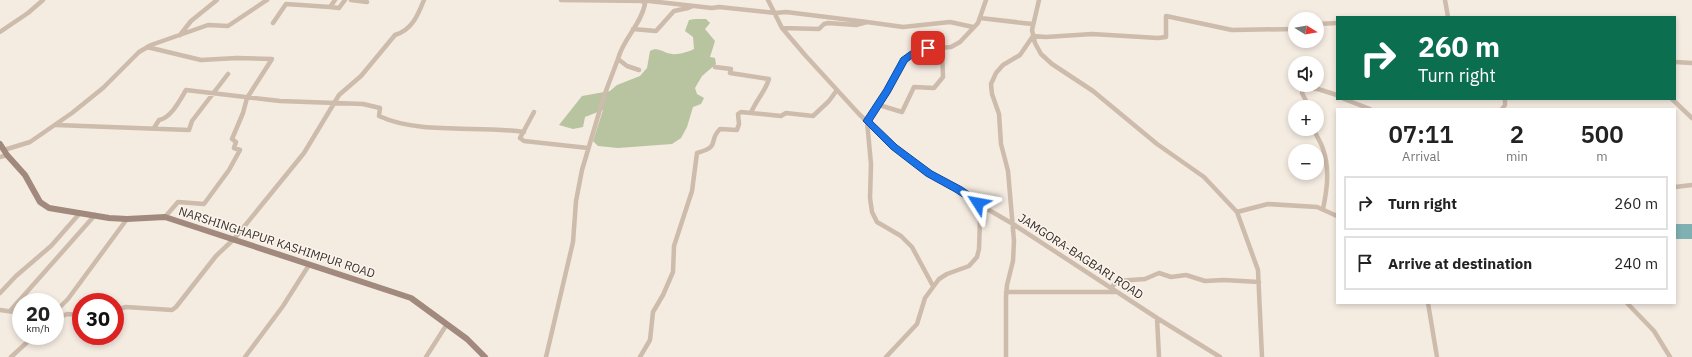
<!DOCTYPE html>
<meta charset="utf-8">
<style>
body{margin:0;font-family:"IBM Plex Sans",sans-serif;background:#f6f6f6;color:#222;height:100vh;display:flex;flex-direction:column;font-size:15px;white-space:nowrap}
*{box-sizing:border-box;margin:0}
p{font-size:13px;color:#767676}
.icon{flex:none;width:22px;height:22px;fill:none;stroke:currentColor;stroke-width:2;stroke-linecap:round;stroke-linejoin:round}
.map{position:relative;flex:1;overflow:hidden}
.details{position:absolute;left:1336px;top:108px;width:340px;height:196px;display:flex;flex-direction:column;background:#fff;border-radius:0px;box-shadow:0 2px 6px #0003}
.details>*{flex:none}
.hud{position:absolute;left:1336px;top:16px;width:340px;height:84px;border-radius:0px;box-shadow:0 2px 6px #0003;background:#0b6e4f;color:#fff;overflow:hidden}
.needle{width:26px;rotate:101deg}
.controls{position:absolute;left:1288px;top:12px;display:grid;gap:8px}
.controls a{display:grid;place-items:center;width:36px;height:36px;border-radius:50%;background:#fff;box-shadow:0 2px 6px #0003;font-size:20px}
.speed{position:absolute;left:12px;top:293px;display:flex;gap:8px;font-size:20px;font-weight:700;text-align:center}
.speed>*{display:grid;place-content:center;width:52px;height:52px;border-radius:50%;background:#fff;box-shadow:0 2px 6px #0003;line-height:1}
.speed small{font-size:10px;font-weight:400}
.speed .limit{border:6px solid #d22;background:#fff;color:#111}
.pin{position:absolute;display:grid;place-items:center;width:34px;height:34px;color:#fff;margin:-17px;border-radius:8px;box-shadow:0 2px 6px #0006}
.me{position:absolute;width:44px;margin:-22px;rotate:304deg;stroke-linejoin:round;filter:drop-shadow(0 0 3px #0008)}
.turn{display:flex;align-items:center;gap:14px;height:84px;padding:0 16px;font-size:18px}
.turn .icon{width:52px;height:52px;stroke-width:2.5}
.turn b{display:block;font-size:28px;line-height:34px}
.eta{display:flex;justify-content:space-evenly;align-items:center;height:68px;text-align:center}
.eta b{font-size:24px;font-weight:600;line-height:28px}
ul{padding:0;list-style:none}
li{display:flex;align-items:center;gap:12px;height:54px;margin:0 8px 6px;padding:0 8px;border:2px solid #e0e0e0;border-radius:0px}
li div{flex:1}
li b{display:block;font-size:15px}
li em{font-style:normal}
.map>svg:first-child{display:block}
.green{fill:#b8c4a0}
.water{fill:#7fb0b2}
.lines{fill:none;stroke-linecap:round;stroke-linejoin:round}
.street{stroke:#cdbbac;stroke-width:4.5}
.secondary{stroke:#a18a7d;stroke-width:6}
.route{fill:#1a73e8;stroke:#114b97}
.labels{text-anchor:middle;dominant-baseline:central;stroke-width:3;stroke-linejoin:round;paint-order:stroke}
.street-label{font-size:12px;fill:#3b302b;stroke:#fbf5ee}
</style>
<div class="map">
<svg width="1692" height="357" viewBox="0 0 1692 357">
<rect width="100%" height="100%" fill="#f4ebe1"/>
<path class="green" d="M695,19H706L710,23L705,29L715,41L710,57L715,58L716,64L702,76L695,88L697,94L704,98L701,104L693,107L687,127L681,138L672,144L618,148L598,146L593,141L603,110L585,117L583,127L573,129L559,125L582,96L610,91L617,85L640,76L647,68L650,51C658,46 663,53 672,54C678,55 688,52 694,49L693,37L685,31L689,20Z"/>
<path class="water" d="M1675,224H1692V239H1675Z"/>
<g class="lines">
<path class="street" d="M351,0L367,2
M561,0L649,1L712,8L719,7L775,13L786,12L867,22
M768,0L782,28L805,55L859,114L894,147L929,173L959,189L970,199L1013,224L1157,318L1220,357
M1039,0L1032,30L1035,43L1041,54L1052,64L1093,91L1157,144L1204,177L1237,212L1258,270L1262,357
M1445,0L1448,17
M330,7L339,8L345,0
M980,18L1032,24
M273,23L286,4L330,7L335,0
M1317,24L1337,23
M782,28L819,29L824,24L828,23L856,25L867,22L903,27L950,22L973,27
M633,29L656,31L674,11L688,8L693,6
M0,32L28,13L43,0
M180,35L191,21L217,0
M147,47L201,60L237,58L272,59L247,98L243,113L232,139L236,142L234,148L240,150L229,170L204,204L178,202L165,217
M1675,62L1692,63
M715,67L731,69L730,73L769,79C765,92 756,100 751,113
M639,70L627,66L618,59C623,39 641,25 645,4L643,2
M1344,99L1370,109
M1672,99L1692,118
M879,105L902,112L914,87L934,88L943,77L942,48
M1309,107L1302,93L1303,88L1318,89L1337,95
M1502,109L1505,105V99
M534,112L520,138L524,141L588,148
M56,125L189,130L192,121L228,74
M154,128L159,120C171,118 180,100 186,90L280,101L363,104L380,108L379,116C420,135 479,125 524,132
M1314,129C1316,136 1321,142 1323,149C1330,169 1327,190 1323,209
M4,150L30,142L72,113L103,88L139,52L151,45L208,25L228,26L267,0
M0,157L7,155
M1675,187L1692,185
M1237,212L1268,204L1317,207L1337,216
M933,286L912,247L901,236L877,222L872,212L870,198L871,164L867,121L887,91L904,60L917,50L951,47L960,42L978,23L986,0
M1111,288L1117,281L1145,279L1159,273L1171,277L1186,275L1205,281L1224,280L1259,282
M1006,292H1117
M0,293L16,276L51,246L80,213
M1428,303L1437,357
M1627,303L1654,331L1670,357
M0,310L21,313
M115,310L126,307L172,310L176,307L216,256L234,239L304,153L339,95L361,76L395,35C412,30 418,15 424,0
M10,311L95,215
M55,312L68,299L127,219
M55,317L58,318L67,314L81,315
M1157,318L1159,357
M11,357L34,336
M245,357L283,306L309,265
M426,357L447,324
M546,357L573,242L576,201L582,170L604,96L618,59
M640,357L650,340L653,312L663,295L673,272L674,246L692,191L697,153C722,146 707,142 720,129L737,130L739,124L738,114L741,112L781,116L786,113L813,116L829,101L837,90
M886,357L917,324L925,298L939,279L947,274L969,266L977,257L979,249L980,220L987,208
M1006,357V297L1007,285L1013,261L1014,241L1008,171L1001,144L999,114L992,94L991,84L996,73L1003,65L1020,55L1033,36L1046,37L1092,34L1158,38L1166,37V16L1232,30L1295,29"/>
<path class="secondary" d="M0,144L7,155L25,175L40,202L49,208L109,218L127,219L165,217L411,298L467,339L485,357"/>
</g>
<path class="route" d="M928,45L932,48L931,50L920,52L907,62L890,93L872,121L897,145L932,171L962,187L982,201L983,203L982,206L978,207L955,192L926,176L891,149L863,121L884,89L901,58L915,48Z"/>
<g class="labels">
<g class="street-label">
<text transform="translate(277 242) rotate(18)">NARSHINGHAPUR KASHIMPUR ROAD</text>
<text transform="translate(1081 256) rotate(33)">JAMGORA-BAGBARI ROAD</text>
</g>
</g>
</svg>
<div class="controls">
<a><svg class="needle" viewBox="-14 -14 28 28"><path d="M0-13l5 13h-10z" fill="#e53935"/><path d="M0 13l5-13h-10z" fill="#767676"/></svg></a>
<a><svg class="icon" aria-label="sound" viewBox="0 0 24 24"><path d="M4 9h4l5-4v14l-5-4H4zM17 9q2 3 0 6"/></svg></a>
<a>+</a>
<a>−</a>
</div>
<div class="speed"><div>20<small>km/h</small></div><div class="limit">30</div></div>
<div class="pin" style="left:928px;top:48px;background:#d93025"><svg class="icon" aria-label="arrive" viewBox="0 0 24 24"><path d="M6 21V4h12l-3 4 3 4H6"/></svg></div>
<svg class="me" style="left:978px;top:203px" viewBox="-20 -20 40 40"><path d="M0-17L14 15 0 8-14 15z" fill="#1a73e8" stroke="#fff" stroke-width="4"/></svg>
<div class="hud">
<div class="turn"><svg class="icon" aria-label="right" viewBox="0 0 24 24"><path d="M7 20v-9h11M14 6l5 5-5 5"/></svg><div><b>260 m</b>Turn right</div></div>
</div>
<section class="details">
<div class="eta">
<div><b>07:11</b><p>Arrival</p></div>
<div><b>2</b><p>min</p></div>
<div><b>500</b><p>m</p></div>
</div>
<ul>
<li><svg class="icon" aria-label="right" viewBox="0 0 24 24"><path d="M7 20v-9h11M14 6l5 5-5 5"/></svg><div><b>Turn right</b></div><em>260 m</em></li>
<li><svg class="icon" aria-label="arrive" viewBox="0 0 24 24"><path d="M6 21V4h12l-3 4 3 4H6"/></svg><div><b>Arrive at destination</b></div><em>240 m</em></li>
</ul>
</section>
</div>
